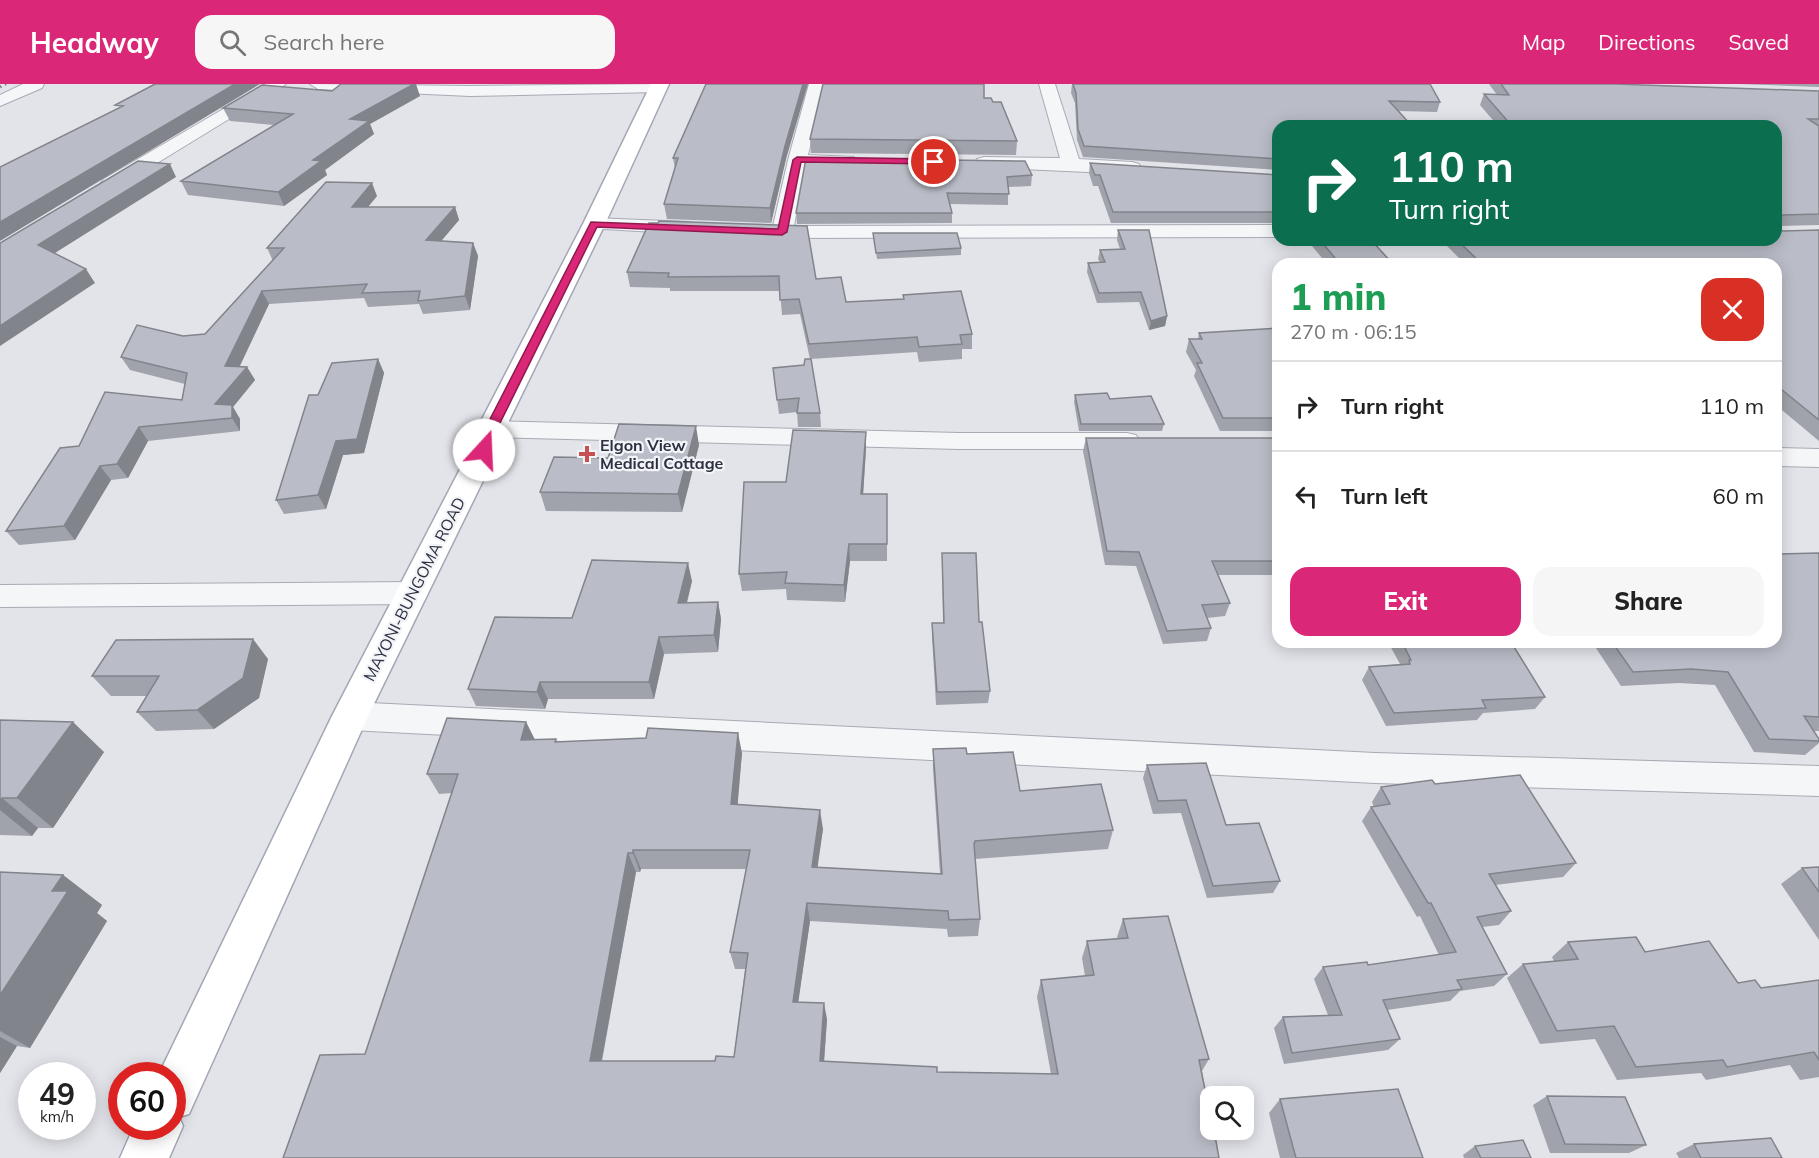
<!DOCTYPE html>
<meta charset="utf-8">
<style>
body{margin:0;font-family:Mulish,sans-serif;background:#f6f6f6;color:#222;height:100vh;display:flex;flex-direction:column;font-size:22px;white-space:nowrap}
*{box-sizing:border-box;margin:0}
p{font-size:20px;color:#767676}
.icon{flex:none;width:33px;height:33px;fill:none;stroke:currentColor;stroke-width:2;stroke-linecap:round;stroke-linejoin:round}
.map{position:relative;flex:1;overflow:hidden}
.panel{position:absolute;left:1272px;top:174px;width:510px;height:390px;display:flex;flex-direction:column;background:#fff;border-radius:18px;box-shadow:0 3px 15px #0003}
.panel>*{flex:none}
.guide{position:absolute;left:1272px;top:36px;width:510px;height:126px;border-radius:18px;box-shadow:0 3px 15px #0003;background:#0b6e4f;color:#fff;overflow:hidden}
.controls{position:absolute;left:1200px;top:1002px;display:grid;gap:12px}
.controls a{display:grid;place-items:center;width:54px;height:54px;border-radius:12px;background:#fff;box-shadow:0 3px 15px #0003;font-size:30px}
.speed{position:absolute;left:18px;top:978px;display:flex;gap:12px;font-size:30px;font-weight:700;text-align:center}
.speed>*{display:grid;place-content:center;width:78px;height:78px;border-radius:50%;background:#fff;box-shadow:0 3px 15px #0003;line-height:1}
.speed small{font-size:15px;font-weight:400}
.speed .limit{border:9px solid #d22;background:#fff;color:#111}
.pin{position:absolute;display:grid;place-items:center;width:51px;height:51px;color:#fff;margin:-26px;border:3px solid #fff;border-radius:50%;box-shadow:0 2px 6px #0007}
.me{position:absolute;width:66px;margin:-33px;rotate:20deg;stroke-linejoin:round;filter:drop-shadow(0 0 4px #0008)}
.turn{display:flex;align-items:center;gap:21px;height:126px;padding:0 18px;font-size:27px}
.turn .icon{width:78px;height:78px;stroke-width:2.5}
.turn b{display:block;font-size:42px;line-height:51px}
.round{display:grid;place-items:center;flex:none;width:63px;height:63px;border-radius:18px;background:#f6f6f6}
.summary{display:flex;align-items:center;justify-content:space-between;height:102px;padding:0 18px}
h1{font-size:36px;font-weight:800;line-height:45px;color:#1e9e55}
.cta{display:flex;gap:12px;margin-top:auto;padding:12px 18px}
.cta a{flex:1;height:69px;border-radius:18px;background:#db2777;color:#fff;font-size:24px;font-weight:800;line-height:69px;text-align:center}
.cta a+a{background:#f6f6f6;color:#222}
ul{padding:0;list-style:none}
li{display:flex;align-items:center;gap:18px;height:90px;padding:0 18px;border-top:2px solid #e0e0e0}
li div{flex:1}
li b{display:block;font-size:22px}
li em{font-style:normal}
header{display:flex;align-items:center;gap:36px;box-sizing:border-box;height:84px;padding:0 30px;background:#db2777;color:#fff}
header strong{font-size:28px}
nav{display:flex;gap:33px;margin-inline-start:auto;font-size:21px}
.search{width:420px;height:54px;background:#f6f6f6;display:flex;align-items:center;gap:15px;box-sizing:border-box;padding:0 21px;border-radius:18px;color:#767676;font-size:22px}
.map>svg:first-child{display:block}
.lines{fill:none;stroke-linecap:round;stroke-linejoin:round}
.street-casing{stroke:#a8aab4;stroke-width:2}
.primary-casing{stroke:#a3a7b5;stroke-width:3}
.street{fill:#f5f6f8;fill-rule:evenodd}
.primary{fill:#fff;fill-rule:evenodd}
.rail{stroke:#7d8293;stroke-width:3;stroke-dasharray:1.5 4;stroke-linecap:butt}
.wall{fill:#a0a3ab;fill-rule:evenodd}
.shaded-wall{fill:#82848b}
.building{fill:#babdc7;stroke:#82848b;stroke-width:1.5;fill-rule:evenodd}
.route{fill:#db2777;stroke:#8e194d;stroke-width:1.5}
.poi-dot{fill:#c75150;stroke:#f2f4f7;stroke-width:2}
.labels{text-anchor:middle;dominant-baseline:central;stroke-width:4.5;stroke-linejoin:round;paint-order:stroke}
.poi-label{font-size:16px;font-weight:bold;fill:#2c3041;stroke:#f2f4f7;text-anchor:start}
.street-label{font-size:16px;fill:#2c3041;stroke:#f2f4f7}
</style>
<header>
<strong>Headway</strong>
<div class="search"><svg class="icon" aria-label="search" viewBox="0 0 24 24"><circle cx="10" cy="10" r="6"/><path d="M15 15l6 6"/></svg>Search here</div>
<nav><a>Map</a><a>Directions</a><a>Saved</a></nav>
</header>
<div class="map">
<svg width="1819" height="1074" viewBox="0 0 1819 1074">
<rect width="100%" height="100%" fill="#e3e4ea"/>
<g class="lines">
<defs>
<path id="street" d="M23,0H44L42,4L0,22V11Z
M266,0H286L118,103H104L101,99L104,95Z
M310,0L470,2L665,0L667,3L659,8L470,12L318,5Z
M809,0H825L808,71L854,73L856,77L854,81L847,83L805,82L794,142L1278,141V153L766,154L759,152L756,148L759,144L773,142L788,76Z
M1039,0H1055L1079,75L1132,78L1139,80L1141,84L1139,88L1132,90L977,83L975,79L977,75L984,73L1060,74Z
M594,134L689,138L696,140L699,144L696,148L689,150L587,144L584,140L587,136Z
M491,337L959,349H1127L1136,351L1140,357L1136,363L1127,365H959L491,353L482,351L478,345L482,339Z
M1776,364L1819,365V383L1776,382Z
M413,498L424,501L428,509L424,517L413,520L0,523V501Z
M350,618L1375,669L1819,682V712L1375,699L350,646L338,642L333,632L338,622Z"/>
<path id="primary" d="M651,0H669L605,140L505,345L498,366L368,632L189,1030L179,1033L183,1042L169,1074H120L134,1042H172V992H158L332,632L470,366L477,345L583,140Z"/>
</defs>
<use href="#street" class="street-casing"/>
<use href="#primary" class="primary-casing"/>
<use href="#street" class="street"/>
<use href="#primary" class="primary"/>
<path class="rail" d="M0,3L6,0"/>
</g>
<path class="wall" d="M1072,0H1430L1440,18L1437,28L1398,27L1278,42V86L1083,73L1077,56L1075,19L1071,9Z
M1489,0H1614L1819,7V141L1780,142V145L1783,147L1819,146V357L1776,321V180H1465L1441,156H1776V42H1498L1480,21L1484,10L1497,11Z
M1739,0H1819V3Z
M332,7L420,12L370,40L374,50L325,86L327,91L284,122L188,111L181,97L274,41L230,37L223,24Z
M984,14L993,18L1017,57L1016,71L811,69L810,55Z
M673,74L786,75L771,139L667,135L664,120L675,85Z
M1025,77L1032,91L1031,102L1008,103V121L950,120L952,129V139L797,140L796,129Z
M1090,79L1278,91V139H1111L1098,102H1093L1089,89Z
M377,112L368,123H455L459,136L441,157L473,159L478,172L470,226L423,230L419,220L368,223L364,214L269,220L240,282L247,283L255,296L233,323L240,335V347L148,357L128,394L111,396L75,456L19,461L6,447L79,362L182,316L185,300L130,286L121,273L183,252L205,250L273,177L267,164Z
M649,139L816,195L846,218L903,215V211L972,250V265H962V275L919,278L917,268L810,275L800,230L782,231L780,207H670V204L630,203L627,188Z
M1118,146L1167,232L1165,242L1149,246L1139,218L1097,219L1087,188L1088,179L1100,178L1098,175L1100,166L1120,165L1117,156Z
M873,149L961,164V171L877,175Z
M1307,156H1371L1393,180H1327Z
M1278,244V339H1276L1274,347H1220L1194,292L1196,286L1186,268L1189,255H1198L1199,249Z
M378,275L384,289L364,369L343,371L326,425L284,430L276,416L318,311Z
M773,284L820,329L821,343H798L797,328L779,330Z
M1075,311L1110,315L1164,340L1162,347H1079L1074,318Z
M1086,354H1278V491H1217L1230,519L1225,532L1207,534L1211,544L1207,557L1163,560L1136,482L1105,481L1083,367Z
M699,361L682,428L546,427L540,408L608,374Z
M866,365L863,410H887V477H850L845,518L787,516L786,505L742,507L739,490L786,398Z
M942,469L979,538L990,607L988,619L936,621L932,552V539H943Z
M1819,469V647H1814L1819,655V659L1805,671L1754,668L1715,601L1679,599L1621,602L1592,558H1776Z
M692,497L687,519L718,518L721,535L718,568L664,570L654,615H548L545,625L476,622L468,605L572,534Z
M1388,558H1511L1545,613L1535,625L1483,629L1477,636L1386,642L1362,596L1369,583L1400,580Z
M268,575L259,614L214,645L156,647L137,628L147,612H111L92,592Z
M0,636L104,668L53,744H38L32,752L0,751Z
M526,638L535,656L556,655L557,658L742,669L737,721L823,745L817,783L940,790L933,685V665L967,670L1020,707L1113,746L1108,765L975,775L980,835L978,852L948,853L947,845L810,837L798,918L827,935L824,977L937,988L1051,990L1037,913L1041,896L1085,892L1082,874L1087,857L1118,855L1117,853L1123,835L1209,975L1202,987L1219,1074L365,970L452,709L439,710L427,690ZM641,785H746L730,868L735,885H745L734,973L715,977H602L636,788H640Z
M1147,681L1226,741L1280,797L1273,809L1207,814L1181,729L1153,730L1143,694Z
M1435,700L1576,779L1563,793L1495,801L1511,827L1499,841L1482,843L1507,890L1494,902L1460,907L1450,917L1387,926L1400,955L1388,966L1284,980L1274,944L1283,933L1328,931L1314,895L1323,883L1368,881L1439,871L1420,832L1417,833L1362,737L1371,723H1374L1372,718L1381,703Z
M1819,783V856L1781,800L1802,784Z
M0,788L63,791L102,821L97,829L107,837L30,964L17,962L0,989Z
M1568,858L1645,868L1738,899L1761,904L1819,896V993L1800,996L1790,981L1706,996L1701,989L1617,996L1595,955L1540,960L1507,894L1523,880L1554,877L1552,873Z
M1547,1012L1646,1061L1629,1069H1550L1533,1021Z
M1280,1015L1423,1074H1280L1269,1029Z
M1694,1060L1782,1074H1679L1676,1069Z
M1475,1062L1531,1074H1464L1463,1071Z"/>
<path class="shaded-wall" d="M235,0H260L0,157V138Z
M414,0H416L420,12L370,40L374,50L325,86L327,91L284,122L278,108L313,76L350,35Z
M803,0H808L786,75L771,139L770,124L785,62Z
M170,80L176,93L47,174L38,161Z
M372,99L377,112L357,136L352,123Z
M455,123L459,136L431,169L426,156Z
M473,159L478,172L470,226L465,212Z
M86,185L95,199L0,262V242Z
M262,207L269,220L233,296L225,282Z
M1167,232L1165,242L1149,246L1151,237Z
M378,275L384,289L364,369L343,371L326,425L318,411L336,357Z
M247,283L255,296L233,323L240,335V347L232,334L215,320Z
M696,342L699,361L682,428L678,410Z
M139,343L148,357L128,394L117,380Z
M866,348V365L862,427L861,410Z
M100,382L111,396L75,456L64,442Z
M849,460L850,477L845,518L844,501Z
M688,479L692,497L682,537L678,519Z
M718,518L721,535L718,568L714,551Z
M659,553L664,570L654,615L649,598Z
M253,555L268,575L259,614L214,645L197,626Z
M540,598L548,615L545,625L537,608Z
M73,638L104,668L53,744L17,714Z
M526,638L536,658L521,656Z
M738,649L742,669L736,740L731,720Z
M2,714L38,744L32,752L0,726V717Z
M820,726L823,745L815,801L812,783Z
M633,766L641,785L640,788L633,769Z
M628,769L636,788L599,991L590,977Z
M63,791L102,821L97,829L107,837L30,964L0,947V911L52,807Z
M807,819L810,837L796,934L793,918Z
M824,919L827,935L823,992L820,977Z
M0,953L17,962L0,989Z"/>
<path class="building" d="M155,0H235L0,138V83L123,22L115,21Z
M341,0H414L350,35L369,37L313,76L321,77L278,108L181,97L293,30L223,24L262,1L332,7Z
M706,0H803L785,62L770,124L664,120L678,74H673Z
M823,0H984V14H991L993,18H1001L1017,57L810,55Z
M1073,0H1430L1440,18L1389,17L1412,42H1278V75L1084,62L1078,45L1076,9Z
M1501,0H1614L1819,7V35H1808L1819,42V130L1783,131L1781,133L1780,145L1783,147L1819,146V336L1776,301V180H1482L1457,156H1776V42H1512L1484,10L1509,11Z
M806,74L1025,77L1032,91L1007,93L1009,110L947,109L952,129H796Z
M138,77L170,80L38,161L86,185L0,242V159Z
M1090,79L1278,91V128H1113L1100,91H1095Z
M326,98L372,99L352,123H455L426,156L473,159L465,212L418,217L420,207L362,209L367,200L262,207L225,282L247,283L215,320L232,321V334L139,343L117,380L100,382L64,442L6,447L60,364L79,362L105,308L182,316L187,289L121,273L137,241L183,252L205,250L284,164H267Z
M659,137L807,142L816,195L841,193L846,218L904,215L903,211L961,207L972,250L960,251L962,260L919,263L917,253L809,260L799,215L780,216L779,192L668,193L669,189L627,188L649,139H658Z
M1118,146H1149L1167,232L1151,237L1141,208L1099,209L1088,179L1105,178L1100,166L1125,165Z
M873,149H957L961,164L876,169Z
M1320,156H1371L1393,180H1340Z
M1278,244V327H1275L1278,334H1223L1197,279H1202L1189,255H1202L1199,249Z
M378,275L357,355L336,357L318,411L276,416L309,311H318L332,279Z
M805,275H811L820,329H797L799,314L777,316L773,284L804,281Z
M1107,309L1110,315L1151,312L1164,340H1081L1075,311Z
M619,340L696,342L678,410L540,408L554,373L608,374Z
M793,346L866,348L861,410H887V460H849L844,501L785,499L787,488L739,490L744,398H786Z
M1086,354H1278V477H1212L1230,519L1202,521L1211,544L1167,547L1139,468L1107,467Z
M942,469H976L979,538H982L990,607L937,608L932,539H944Z
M1819,469V633L1804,632L1819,655V657L1769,655L1728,588L1691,585L1633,588L1612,558H1776V470Z
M592,476L688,479L678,519L718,518L714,551L659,553L649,598H540L537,608L468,605L495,533L572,534Z
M253,555L243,594L197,626L137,628L159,592H92L116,556Z
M1402,558H1511L1545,613L1482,616L1486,624L1394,629L1369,583L1410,580L1409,576H1411Z
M447,634L526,638L521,656L556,655L555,658L646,654L648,644L738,649L731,720L820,726L812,783L942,790L933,665L966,664L967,670L1013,668L1020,707L1101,700L1113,746L975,757L974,760L980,835L949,836L948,827L807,819L793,918L824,919L820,977L937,983V988L1058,990L1041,896L1094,891L1087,857L1128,854L1123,835L1168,832L1209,975L1199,976L1210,1031V1046H1214L1219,1074H283L320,971L365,970L458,690H427ZM633,766H750L730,868L748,869L734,973L716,972L715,977H590L628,769H633Z
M0,636L73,638L17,714H2L0,717Z
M1206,679L1226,741L1259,739L1280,797L1213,802L1186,716L1158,717L1147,681Z
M1520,691L1576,779L1489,790L1511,827L1477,833L1507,890L1457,896L1462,905L1383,916L1400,955L1292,969L1283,933L1342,931L1323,883L1367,878L1368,881L1456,868L1431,819H1428L1371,723L1390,720L1381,703L1432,696L1435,700Z
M1819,783V808L1802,784Z
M0,788L63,791L52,807H68L0,911Z
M1636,853L1645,868L1709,857L1738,899L1755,896L1761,904L1819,896V976L1814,968L1727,983L1723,976L1636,983L1614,942L1557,947L1523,880L1578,875L1568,858Z
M1398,1005L1423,1074H1296L1280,1015Z
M1547,1012L1625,1013L1646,1061L1565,1060Z
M1771,1054L1782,1074H1701L1694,1060Z
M1523,1056L1531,1074H1481L1475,1062Z"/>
<path class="route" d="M797,73L934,75L938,78L934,80L801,78L787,148L782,151L597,143L497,345L490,366L488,368H480L479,366L485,345L591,138L778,145L793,76Z"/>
<path class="poi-dot" d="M584 361h6v6h6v6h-6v6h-6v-6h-6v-6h6z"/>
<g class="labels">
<g class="poi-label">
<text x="600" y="361">Elgon View<tspan x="600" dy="18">Medical Cottage</tspan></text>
</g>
<g class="street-label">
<text transform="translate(414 505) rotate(-63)">MAYONI-BUNGOMA ROAD</text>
</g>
</g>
</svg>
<div class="controls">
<a><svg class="icon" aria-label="search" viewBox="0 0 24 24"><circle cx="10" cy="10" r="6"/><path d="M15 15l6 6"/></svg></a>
</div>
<div class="speed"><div>49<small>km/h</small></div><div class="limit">60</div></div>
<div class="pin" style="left:934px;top:78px;background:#d93025"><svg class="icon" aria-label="arrive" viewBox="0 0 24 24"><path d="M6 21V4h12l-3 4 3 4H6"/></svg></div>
<svg class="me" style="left:484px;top:366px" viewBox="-20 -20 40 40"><circle r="19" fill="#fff"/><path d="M0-13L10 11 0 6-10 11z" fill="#db2777"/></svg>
<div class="guide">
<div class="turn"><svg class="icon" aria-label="right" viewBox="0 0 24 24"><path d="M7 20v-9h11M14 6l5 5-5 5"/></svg><div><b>110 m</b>Turn right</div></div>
</div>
<section class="panel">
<div class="summary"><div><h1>1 min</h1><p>270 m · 06:15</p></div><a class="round" style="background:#d93025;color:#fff"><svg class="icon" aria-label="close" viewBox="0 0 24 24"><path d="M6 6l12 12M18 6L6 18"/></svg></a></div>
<ul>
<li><svg class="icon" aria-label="right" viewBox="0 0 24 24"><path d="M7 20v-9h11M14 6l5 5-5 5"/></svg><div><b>Turn right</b></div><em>110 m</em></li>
<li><svg class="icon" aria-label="left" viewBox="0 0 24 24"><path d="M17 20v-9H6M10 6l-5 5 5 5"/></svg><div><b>Turn left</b></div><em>60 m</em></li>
</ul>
<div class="cta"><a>Exit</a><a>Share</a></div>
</section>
</div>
